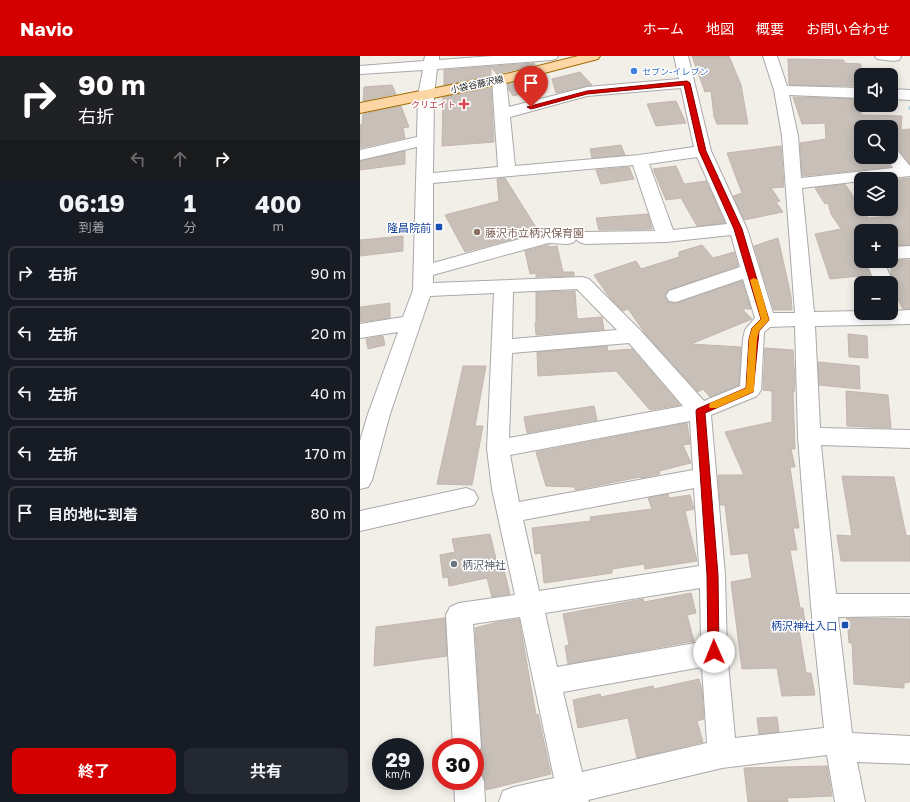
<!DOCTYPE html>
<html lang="ja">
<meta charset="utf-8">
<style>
body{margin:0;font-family:"Golos Text","Noto Sans JP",sans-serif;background:#242831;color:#f1f3f6;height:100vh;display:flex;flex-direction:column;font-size:15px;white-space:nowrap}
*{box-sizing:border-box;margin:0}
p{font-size:13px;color:#9ea1a6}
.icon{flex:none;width:22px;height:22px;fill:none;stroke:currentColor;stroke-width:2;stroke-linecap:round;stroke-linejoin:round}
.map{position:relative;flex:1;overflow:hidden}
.side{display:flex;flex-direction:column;background:#171b24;width:360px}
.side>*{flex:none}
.hud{background:#202124;color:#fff;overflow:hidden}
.tools{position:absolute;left:494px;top:12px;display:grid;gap:8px}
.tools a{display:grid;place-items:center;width:44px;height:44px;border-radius:8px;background:#171b24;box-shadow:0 2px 10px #0003;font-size:20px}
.speed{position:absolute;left:12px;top:682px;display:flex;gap:8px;font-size:20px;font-weight:700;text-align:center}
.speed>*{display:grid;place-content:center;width:52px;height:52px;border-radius:50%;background:#171b24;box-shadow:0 2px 10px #0003;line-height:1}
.speed small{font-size:10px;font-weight:400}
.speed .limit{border:6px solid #d22;background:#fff;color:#111}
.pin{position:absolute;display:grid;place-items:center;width:34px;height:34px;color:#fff;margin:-41px -17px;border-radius:50% 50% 50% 0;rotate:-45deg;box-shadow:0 0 4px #0007}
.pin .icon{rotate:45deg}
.me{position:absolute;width:44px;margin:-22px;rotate:359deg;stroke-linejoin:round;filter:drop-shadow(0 0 3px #0008)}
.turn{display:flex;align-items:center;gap:14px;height:84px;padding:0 12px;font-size:18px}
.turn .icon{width:52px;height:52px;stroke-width:2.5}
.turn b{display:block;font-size:28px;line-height:34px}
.lanes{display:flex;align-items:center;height:38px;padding:0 12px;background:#0003;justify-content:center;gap:20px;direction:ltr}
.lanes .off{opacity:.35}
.eta{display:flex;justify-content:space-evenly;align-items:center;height:68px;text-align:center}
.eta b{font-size:24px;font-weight:700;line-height:28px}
.action{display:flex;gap:8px;margin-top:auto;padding:8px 12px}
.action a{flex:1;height:46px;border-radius:8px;background:#d40000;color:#fff;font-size:16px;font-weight:700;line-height:46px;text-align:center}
.action a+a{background:#242831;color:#f1f3f6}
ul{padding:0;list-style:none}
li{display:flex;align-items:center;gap:12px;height:54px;margin:0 8px 6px;padding:0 4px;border:2px solid #363941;border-radius:8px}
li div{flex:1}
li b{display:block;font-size:15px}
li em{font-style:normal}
header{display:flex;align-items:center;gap:24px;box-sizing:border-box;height:56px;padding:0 20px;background:#d40000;color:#fff}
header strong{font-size:19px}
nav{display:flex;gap:22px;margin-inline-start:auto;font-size:14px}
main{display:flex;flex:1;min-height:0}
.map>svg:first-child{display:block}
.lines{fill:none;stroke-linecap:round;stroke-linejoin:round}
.stream{fill:#aad3df;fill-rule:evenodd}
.building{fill:#c7bfb8;stroke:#c4b6ab}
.minor-casing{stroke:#a9a9a9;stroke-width:2}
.major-casing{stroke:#a06b00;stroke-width:2}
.minor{fill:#fff;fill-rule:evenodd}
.major{fill:#fcd6a4;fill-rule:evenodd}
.route{fill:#d40000;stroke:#8a0000}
.slow{fill:#f59e0b}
.shop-dot{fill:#3f7fe0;stroke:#fff;stroke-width:1.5}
.health-dot{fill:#e0444e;stroke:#fff;stroke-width:1.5}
.transit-dot{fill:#1a4fb4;stroke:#fff;stroke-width:1.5}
.education-dot{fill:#8d6e63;stroke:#fff;stroke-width:1.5}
.worship-dot{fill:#6b7280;stroke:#fff;stroke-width:1.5}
.labels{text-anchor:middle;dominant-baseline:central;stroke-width:3;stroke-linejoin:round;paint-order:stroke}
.far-shop-label{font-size:9px;fill:#366cbe;stroke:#fff;text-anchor:start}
.far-street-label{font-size:9px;fill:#222;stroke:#fff}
.far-health-label{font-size:9px;fill:#be3a42;stroke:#fff;text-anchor:end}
.transit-label{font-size:11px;fill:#164399;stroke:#fff;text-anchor:end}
.education-label{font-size:11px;fill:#785e54;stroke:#fff;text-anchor:start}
.worship-label{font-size:11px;fill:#5b616d;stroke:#fff;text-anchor:start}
</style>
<header>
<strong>Navio</strong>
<nav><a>ホーム</a><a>地図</a><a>概要</a><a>お問い合わせ</a></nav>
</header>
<main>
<section class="side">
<div class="hud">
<div class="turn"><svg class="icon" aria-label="right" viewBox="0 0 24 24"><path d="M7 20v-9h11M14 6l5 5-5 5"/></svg><div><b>90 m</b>右折</div></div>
<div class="lanes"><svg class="icon off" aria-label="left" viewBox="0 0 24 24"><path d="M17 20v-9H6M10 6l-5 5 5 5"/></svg><svg class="icon off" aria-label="ahead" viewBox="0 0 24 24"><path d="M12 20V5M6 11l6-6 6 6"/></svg><svg class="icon" aria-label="right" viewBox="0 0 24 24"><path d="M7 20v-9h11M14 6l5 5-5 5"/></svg></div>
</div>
<div class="eta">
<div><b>06:19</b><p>到着</p></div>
<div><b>1</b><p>分</p></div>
<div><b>400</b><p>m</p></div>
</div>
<ul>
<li><svg class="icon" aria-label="right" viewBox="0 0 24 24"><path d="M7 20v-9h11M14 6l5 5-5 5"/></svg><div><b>右折</b></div><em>90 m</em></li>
<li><svg class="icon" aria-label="left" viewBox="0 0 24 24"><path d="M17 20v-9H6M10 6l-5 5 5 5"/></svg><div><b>左折</b></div><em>20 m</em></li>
<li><svg class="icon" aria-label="left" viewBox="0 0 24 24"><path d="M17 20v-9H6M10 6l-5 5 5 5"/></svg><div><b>左折</b></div><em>40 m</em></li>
<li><svg class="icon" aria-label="left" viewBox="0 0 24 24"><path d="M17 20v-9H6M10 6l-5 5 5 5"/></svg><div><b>左折</b></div><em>170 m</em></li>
<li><svg class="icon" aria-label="arrive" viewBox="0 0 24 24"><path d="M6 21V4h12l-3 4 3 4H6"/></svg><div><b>目的地に到着</b></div><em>80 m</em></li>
</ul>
<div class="action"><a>終了</a><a>共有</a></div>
</section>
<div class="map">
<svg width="550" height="746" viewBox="0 0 550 746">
<rect width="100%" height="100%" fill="#f2efe9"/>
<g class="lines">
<path class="stream" d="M549,50H550V54L548,53Z"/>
</g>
<path class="building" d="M332,0H369L381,29L388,68H357L354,61L351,35L345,36Z
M428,3L484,4V7L501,8V30L429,29Z
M174,7L175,9L137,18L131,11V19L84,29V14Z
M220,16L232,29L196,37L192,23Z
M180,20L186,32L153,40L149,34L148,28Z
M32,29L36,38L3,45L4,31Z
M131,32L134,86L82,90L83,41Z
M433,41L501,43V59L542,60L541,74L550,73V108L538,93L531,91V71H501V101H525L530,111L442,120L440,87L466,83L465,67L442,68Z
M316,45L326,67L296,70L287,48Z
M41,50L49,71L43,72L45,82L0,92V69L2,68L3,58Z
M261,89L265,99L232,102L230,93Z
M421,90L424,131L411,132L420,145L416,146L423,156L384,164L373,140L382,137L367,97Z
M45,95V108L0,114V105Z
M316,110L324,128L346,125L365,167L337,170L321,142L306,144L293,113Z
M269,111L274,123L241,128L236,114Z
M145,122L179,176L105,196L85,159L139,145L137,123Z
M550,122V189L531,190V175H501V205H504L510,219L470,223L455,178L481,173L471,158L468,147L465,148L455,132L485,128L508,162L531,160V124Z
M288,158L292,173L239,174L236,162Z
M43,180V195L0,200V184Z
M418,182L431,240L432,254H414L394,190Z
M188,189L189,191L197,190L203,216H214V220L176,221V217L170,218L165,195Z
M342,189L353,202L374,196L378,210L309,234L305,239L308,246L316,247L382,225L391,253H382L392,263L331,288L381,291L379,329L350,341L343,333L338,336L287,280L268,253L263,255L250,242L234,219L276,205L281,213L319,201V196Z
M550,204V253H543L532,232L534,226L531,218V204Z
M215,235L217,263L242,261L244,274L176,279L175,267H176V236Z
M30,247V262L0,266V251Z
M488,278L507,280L508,302L489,301Z
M23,280L25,289L8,293L6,283Z
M247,290L248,295L272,293L320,349L290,354L256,315L178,320L177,296Z
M405,292L433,294L435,327L434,336H433L435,393H431L435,411H430L439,472H433L437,494H430L440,552H443L446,574H439L446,617H451L455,639L422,640L417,612L382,613L371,526L392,522L388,497L371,499L365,449H360L358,419H384L365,376L412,366V335L403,334Z
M458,306L499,310L500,333L459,329Z
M103,310H126L115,370H123L112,429L77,428Z
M486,335L528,339L531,372L487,370Z
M234,350L237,364L167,377L164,361Z
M327,367L330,388L323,389L331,407L299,415L300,418L281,422L280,421L215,434V431L186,430L176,396Z
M482,420L534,421L546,479L550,480V505H481L477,479L492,480Z
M308,438L309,442L330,439L334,453L325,455L337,505L285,513L284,508L252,513V517L184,527L181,497L175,498L172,472L231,465L230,461L292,453L288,442Z
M130,478L138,511L143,510L150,538L132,541L127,522L89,530L88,521L83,522L80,499L95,496L92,483Z
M331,537L336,557L327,559L334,585L208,608L205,590L209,589L203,558L283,543L284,546Z
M85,562L87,600L14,610L16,571Z
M487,562L550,563V626L544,627V632L494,628L492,587H489Z
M159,563L176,659L178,658L191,718L126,734L125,724L120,714L115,712V703L121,699L122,691L115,572L138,566Z
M339,623L342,633L344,663L337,665L343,686L277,702L268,662L218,672L213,644L240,638L241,641L293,630L294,633Z
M417,661L419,676L399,678L397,662Z
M467,710L472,740L427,742L428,746H388L384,712Z"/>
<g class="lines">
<defs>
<path id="minor" d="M65,0H79V4L132,0H198L196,3L191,4L77,13L74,39L73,117L138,111L132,24L134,21L139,20L144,21L146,24L149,51L227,31L319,23L314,0H328L351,95L387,173L413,257H435L422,80L414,34L403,0H417L427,30L501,32V42L429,39L438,80L441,122L533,112L526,101H531V92L537,94L550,110V120L523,123H501V125L442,132L454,256L501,255V257H531V255L550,254V268L455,270L460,372L550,374V392L461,389L476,538H550V560L478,561L492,677L550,680V708L497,706L505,746H475L467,699L362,712L228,744L229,746H139L143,735L154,731L194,722L160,561L113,568L121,691L117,701L115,702V691H93L86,559L90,551L99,547L155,539L132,433L127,393L134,237L70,240L30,358L12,424L8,431L0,433V385L8,358L38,276L0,282V268L43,261L53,234L57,91L0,104V94L57,81L58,39L63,14L0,18V10L64,5ZM321,32L334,91L279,99L155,110L150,61L227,40ZM337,101L367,168L313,174L289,108ZM273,109L295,175L225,176L219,178L216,181L214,178L188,175L73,207V127ZM371,179L380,211L309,235L306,240L309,245L316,246L383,223L395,262L385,274L383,283L380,330L344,345L281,275L229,223L222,221L73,227V219L188,187L208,188L214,186L216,183L219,186L225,188L306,186ZM217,233L257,274L152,283L153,236ZM435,270L438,380L451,550L464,672L375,682L367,596L365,519L351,359L397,340L401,334L404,276L410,271ZM269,287L323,350L149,382L152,297ZM330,365L333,414L159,446L150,399ZM334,432L339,510L179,535L163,464ZM340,532L341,586L197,611L185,557ZM342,611L347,687L222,716L203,636Z
M515,0H540L541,1L539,4L534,5L517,3Z
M531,33L550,34V44L531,43Z
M550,190V202L531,203V191Z
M506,205H524L533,227L531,231V227H515Z
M106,432L114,435L118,442L114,449L0,475V455Z
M115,713L119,715L124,725L125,746H95L94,725H115Z"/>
<path id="major" d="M218,0H240L238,3L146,27L0,57V47L146,18Z"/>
</defs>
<use href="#minor" class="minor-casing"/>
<use href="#major" class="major-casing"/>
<use href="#minor" class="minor"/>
<use href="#major" class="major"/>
</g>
<path class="route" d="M327,25L330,27L346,95L382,173L409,264L399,275L393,336L345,357L358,519L359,596L358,599L354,601L350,599L348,596L347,519L336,355L337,353L386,332L389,283L392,272L401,263L374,173L339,95L324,29L227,38L171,53L167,51L227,35Z"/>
<path class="slow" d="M394,222L398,224L409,264L399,275L397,283L394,334L393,336L357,352H350L349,350L350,347L386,332L389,283L392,272L401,263L390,224Z"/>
<circle class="shop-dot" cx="274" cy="15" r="4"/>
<path class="health-dot" d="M102 42h4v4h4v4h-4v4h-4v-4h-4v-4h4z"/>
<g class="transit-dot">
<rect x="75" y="167" width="8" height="8" rx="2"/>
<rect x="481" y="565" width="8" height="8" rx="2"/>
</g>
<circle class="education-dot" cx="117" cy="176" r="4"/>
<circle class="worship-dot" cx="94" cy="508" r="4"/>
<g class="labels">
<g class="far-shop-label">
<text x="282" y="15">セブン-イレブン</text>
</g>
<g class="far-street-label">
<text transform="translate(117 28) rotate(-12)">小袋谷藤沢線</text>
</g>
<g class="far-health-label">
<text x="96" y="48">クリエイト</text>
</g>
<g class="transit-label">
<text x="71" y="171">隆昌院前</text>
<text x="477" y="569">柄沢神社入口</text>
</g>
<g class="education-label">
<text x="125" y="176">藤沢市立柄沢保育園</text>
</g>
<g class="worship-label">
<text x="102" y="508">柄沢神社</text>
</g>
</g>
</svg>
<div class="tools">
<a><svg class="icon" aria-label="sound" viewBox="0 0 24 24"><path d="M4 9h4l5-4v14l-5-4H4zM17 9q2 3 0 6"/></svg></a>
<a><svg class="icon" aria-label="search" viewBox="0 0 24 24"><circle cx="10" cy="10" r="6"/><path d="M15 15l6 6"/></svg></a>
<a><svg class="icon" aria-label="layers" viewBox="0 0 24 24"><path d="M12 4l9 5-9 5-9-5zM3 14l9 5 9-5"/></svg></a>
<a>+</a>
<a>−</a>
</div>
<div class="speed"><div>29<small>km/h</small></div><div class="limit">30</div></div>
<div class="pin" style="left:171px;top:51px;background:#d93025"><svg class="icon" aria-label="arrive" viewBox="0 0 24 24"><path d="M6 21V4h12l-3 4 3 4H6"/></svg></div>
<svg class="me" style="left:354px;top:596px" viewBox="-20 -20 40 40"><circle r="19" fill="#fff"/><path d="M0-13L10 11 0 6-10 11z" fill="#d40000"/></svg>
</div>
</main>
